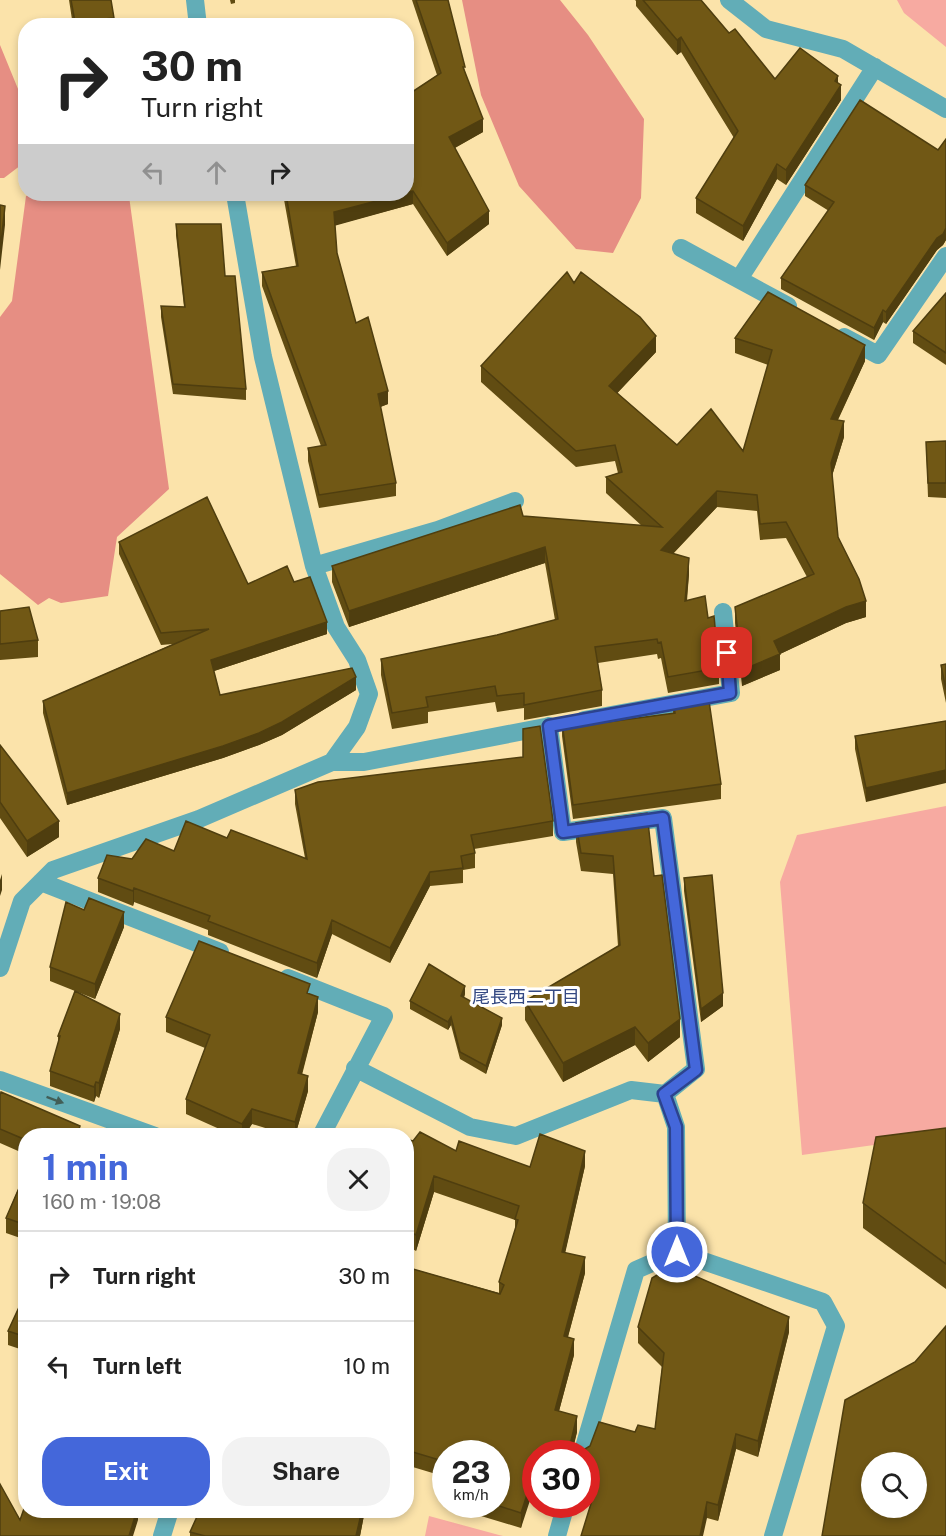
<!DOCTYPE html>
<meta charset="utf-8">
<style>
body{margin:0;font-family:"Public Sans","Noto Sans JP",sans-serif;background:#f2f2f2;color:#222;height:100vh;display:flex;flex-direction:column;font-size:22px;white-space:nowrap}
*{box-sizing:border-box;margin:0}
p{font-size:20px;color:#767676}
.icon{flex:none;width:33px;height:33px;fill:none;stroke:currentColor;stroke-width:2;stroke-linecap:round;stroke-linejoin:round}
.map{position:relative;flex:1;overflow:hidden}
.panel{position:absolute;left:18px;top:1128px;width:396px;height:390px;display:flex;flex-direction:column;background:#fff;border-radius:24px;box-shadow:0 3px 9px #0003}
.panel>*{flex:none}
.banner{position:absolute;left:18px;top:18px;width:396px;height:183px;border-radius:24px;box-shadow:0 3px 9px #0003;background:#fff;color:#222;overflow:hidden}
.tools{position:absolute;left:861px;top:1452px;display:grid;gap:12px}
.tools a{display:grid;place-items:center;width:66px;height:66px;border-radius:50%;background:#fff;box-shadow:0 3px 9px #0003;font-size:30px}
.speed{position:absolute;left:432px;top:1440px;display:flex;gap:12px;font-size:30px;font-weight:700;text-align:center}
.speed>*{display:grid;place-content:center;width:78px;height:78px;border-radius:50%;background:#fff;box-shadow:0 3px 9px #0003;line-height:1}
.speed small{font-size:15px;font-weight:400}
.speed .limit{border:9px solid #d22;background:#fff;color:#111}
.pin{position:absolute;display:grid;place-items:center;width:51px;height:51px;color:#fff;margin:-26px;border-radius:12px;box-shadow:0 3px 9px #0006}
.me{position:absolute;width:66px;margin:-33px;rotate:0deg;stroke-linejoin:round;filter:drop-shadow(0 0 4px #0008)}
.turn{display:flex;align-items:center;gap:21px;height:126px;padding:0 24px;font-size:27px}
.turn .icon{width:78px;height:78px;stroke-width:2.5}
.turn b{display:block;font-size:42px;line-height:51px}
.lanes{display:flex;align-items:center;height:57px;padding:0 24px;background:#0003;justify-content:center;gap:30px;direction:ltr}
.lanes .off{opacity:.35}
.round{display:grid;place-items:center;flex:none;width:63px;height:63px;border-radius:24px;background:#f2f2f2}
.summary{display:flex;align-items:center;justify-content:space-between;height:102px;padding:0 24px}
h1{font-size:36px;font-weight:700;line-height:45px;color:#4467da}
.primary-button{display:flex;gap:12px;margin-top:auto;padding:12px 24px}
.primary-button a{flex:1;height:69px;border-radius:24px;background:#4467da;color:#fff;font-size:24px;font-weight:700;line-height:69px;text-align:center}
.primary-button a+a{background:#f2f2f2;color:#222}
ul{padding:0;list-style:none}
li{display:flex;align-items:center;gap:18px;height:90px;padding:0 24px;border-top:2px solid #e0e0e0}
li div{flex:1}
li b{display:block;font-size:22px}
li em{font-style:normal}
.map>svg:first-child{display:block}
.green{fill:#f7aaa1}
.forest{fill:#e68e83}
.lines{fill:none;stroke-linecap:round;stroke-linejoin:round}
.minor{stroke:#62adb7;stroke-width:18}
.wall{fill:#614c12}
.shaded-wall{fill:#4f3e0f}
.building{fill:#715815;stroke:#4f3e0f;stroke-width:1.5;fill-rule:evenodd}
.oneway{fill:#425e57}
.route-casing{stroke:#2c438e;stroke-width:15}
.route{stroke:#4467da;stroke-width:10}
.labels{text-anchor:middle;dominant-baseline:central;stroke-width:6;stroke-linejoin:round;paint-order:stroke}
.neighbourhood-label{font-size:18px;fill:#344983;stroke:#fff}
</style>
<div class="map">
<svg width="946" height="1536" viewBox="0 0 946 1536">
<rect width="100%" height="100%" fill="#fbe3aa"/>
<path class="green" d="M897,0H946V47L904,13Z
M946,806V1135L802,1155L780,882L797,835Z
M429,1516L499,1535L503,1536H425Z"/>
<path class="forest" d="M462,0H560L588,35L644,119L641,198L613,253L576,249L519,186L481,95Z
M0,45L25,106V162L4,178H0Z
M36,194H126L129,196L169,489L117,537L108,596L61,603L49,598L38,605L0,574V317L12,301L26,196Z"/>
<g class="lines">
<path class="minor" d="M195,0L198,26
M729,0L766,29L843,49L946,109
M681,248L788,306
M739,279L875,67
M844,337L878,355L946,256
M314,566L438,530L515,501
M584,720L731,693L723,612
M549,726L563,832L663,818L696,1069L665,1094
M332,762H364L545,727
M41,882L220,952
M0,968L22,901L53,870L199,819L332,762L357,727L369,694L357,660L336,627L314,566L263,357L235,194
M288,978L384,1016L321,1136
M355,1068L470,1127L516,1136L631,1090L665,1094L676,1127L677,1252
M0,1080L155,1136
M582,1454L636,1270L677,1252L823,1302L836,1326L773,1536
M162,1536L170,1510
M557,1536L566,1504"/>
</g>
<path class="wall" d="M69,0H111L114,18V26H73Z
M230,0H235V3L231,4Z
M412,0H448L465,72L483,132L455,148L489,224L447,256L413,204L335,225L337,253L356,323L388,404L380,407L396,483V496L319,508L308,461V448L321,446L262,286V272L296,266L283,194H406V96L437,75Z
M635,0H701L729,33L775,79L838,83L841,100L786,185L777,179L743,241L696,213V198L734,138L681,52L677,55L636,6V1Z
M946,139V240L943,245L937,250L886,324L883,322L874,340L781,289V278L829,211L805,196V185L938,150Z
M176,224L225,276L246,389V400L173,394L161,317V306L184,307L176,235Z
M574,283L656,352L617,393L677,445L743,451L768,365L735,353V338L865,361L838,420L844,437L832,476L838,537L866,617L846,623L780,654V670L742,686L735,623V607L807,577L786,538L760,540L757,511L717,507L673,554L689,574L687,601L719,668V684L668,693L661,658L658,659L657,654L598,663L602,690V706L524,720V708L497,712L495,702L428,712V723L392,729L381,675V659L497,635L555,620L545,563L349,627L332,582V566L523,516L642,526L606,493V477L618,473L615,461L576,467L481,382V366Z
M946,293V365L913,343V331Z
M946,441V498L928,497L926,442Z
M119,542L248,584L294,582L327,634L214,671L220,695L356,690L282,735L259,745L223,758L67,805L43,713V701L173,644L161,645L119,554Z
M0,611L38,640V657L0,660Z
M946,664V703L941,679V665Z
M673,701L721,784V799L573,819L562,736V722H608L673,714Z
M946,721L866,802L855,749V736Z
M0,745L59,837L27,857L0,818Z
M295,790L553,821V836L474,849L475,853V868L463,870V883L430,886L390,963L332,934L317,978L208,935V930L134,902L133,906L98,892V878L132,859L174,851L227,838L305,858L295,804Z
M576,823L654,876L680,1037L648,1062L635,1045L563,1082L525,1020V1001L618,946L613,874L581,871L576,842Z
M684,878L723,1006L701,1022L684,891Z
M84,910L124,927L95,999L75,991L120,1029L99,1098L96,1096L94,1102L50,1086V1071L58,1045V1036L75,991L50,981V967Z
M310,994L318,1012L302,1075L308,1091L295,1136H291L252,1124L244,1136H235L186,1114V1099L205,1048L166,1032V1017Z
M465,994L464,998L502,1025L486,1074L460,1059L451,1025L448,1030L410,1009V1001Z
M0,1095L80,1136H26V1240L6,1233V1218L24,1175L23,1161L25,1154L0,1143Z
M946,1128V1289L863,1228V1203Z
M406,1139L456,1151L530,1167L585,1166L565,1252L585,1273L568,1337L574,1355L559,1411L577,1432L573,1446L578,1449H585L635,1432L655,1429L662,1367L638,1343V1327L789,1332L758,1457L736,1449L718,1521L707,1518L593,1498L586,1496V1454H536L521,1528L448,1506V1504H496L446,1454V1477L406,1465V1267L499,1293V1282L515,1230V1220L434,1192L416,1251L406,1245Z
M26,1292V1351L8,1345V1331Z
M200,1510H365L360,1536H190V1532Z"/>
<path class="shaded-wall" d="M681,37V52L677,55V40Z
M838,76V89L841,85V100L786,185V170Z
M483,119V132L449,151V137Z
M777,164V179L743,241V226Z
M413,191V204L334,226V212L403,194H406V192Z
M5,206V225L0,270V251Z
M489,211V224L447,256V243Z
M946,228V240L943,245L937,250L886,324V312L937,238Z
M883,310V322L874,340V328Z
M656,336V352L609,402V386Z
M865,345V361L831,434V419Z
M388,391V404L378,408V394Z
M844,421V437L831,479V463Z
M717,491V507L661,566V550Z
M545,547V563L349,627V611Z
M689,558V574L685,617V601Z
M866,601V617L846,623L780,654V670L742,686V670L774,641L846,607Z
M327,622V634L211,672V660Z
M356,677V690L282,735L259,745L223,758L67,805V793Z
M946,770V783L866,802V788Z
M59,821V837L27,857V841Z
M430,872V886L390,963V948Z
M2,874V890L0,896V880Z
M134,888V902L133,906V891Z
M124,912V927L95,999V984Z
M332,920V934L317,978V963Z
M465,986V994L461,1004V996Z
M723,993V1006L701,1022V1009Z
M318,997V1012L298,1088V1073Z
M120,1014V1029L99,1098V1083Z
M451,1017V1025L448,1030V1022Z
M502,1018V1025L486,1074V1066Z
M680,1019V1037L648,1062V1043Z
M635,1027V1045L563,1082V1063Z
M308,1076V1091L295,1136V1122Z
M96,1082V1096L94,1102V1087Z
M252,1109V1124L244,1136H242V1124Z
M80,1126V1136H77Z
M585,1151V1166L562,1267V1252Z
M434,1176V1192L416,1251V1235Z
M585,1257V1273L564,1351V1336Z
M789,1317V1332L758,1457V1441Z
M574,1339V1355L555,1426V1410Z
M577,1416V1432L572,1454L571,1441Z
M736,1434V1449L718,1521V1505Z
M536,1467V1482L521,1528V1513Z
M707,1502V1518L703,1536H700Z
M137,1510H138V1520L133,1536H129Z
M362,1510H365L360,1536H356Z"/>
<path class="building" d="M71,0H111L114,18L75,22Z
M416,0H448L465,67H463L483,119L449,137L489,211L447,243L413,191L406,192V137L412,135L406,127V96L441,73Z
M643,0H701L729,33L735,29L775,79L800,48L838,76L835,81L841,85L786,170L777,164L743,226L696,198L738,131L681,37L677,40Z
M860,100L938,150L946,139V228L943,234L937,238L886,312L883,310L874,328L781,278L834,202L805,185Z
M286,194H403L334,212L337,253L356,323L368,317L388,391L378,394L396,483L319,495L308,448L326,445L262,272L298,266Z
M0,205L5,206L0,251Z
M176,224H221L225,276H235L246,389L173,384L161,306L185,307Z
M567,272L574,283L581,272L640,317L656,336L609,386L677,445L711,409L743,451L772,350L735,338L768,292L865,345L831,419L844,421L831,463L838,537L859,579L866,601L846,607L774,641L780,654L742,670L735,607L814,574L786,522L760,524L757,495L717,491L661,550L689,558L685,601L705,596L708,618L714,616L719,668L668,677L661,642L658,643L657,639L595,647L602,690L524,705V693L497,696L495,686L426,697L428,707L392,713L381,659L497,635L558,619L545,547L349,611L332,566L520,505L523,516L662,527L606,477L622,472L615,445L576,451L481,366Z
M946,293V353L913,331Z
M946,441V483H928L926,442Z
M207,497L248,584L287,566L294,582L310,577L327,622L211,660L220,695L352,668L356,677L282,722L259,733L223,746L67,793L43,701L209,629L161,633L119,542Z
M29,607L38,640L0,644V611Z
M946,664V690L941,665Z
M708,694L721,784L573,805L562,722L606,713L608,722L675,713L673,701Z
M946,721V770L866,788L855,736Z
M540,726L553,821L471,835L475,853L461,856L463,868L430,872L390,948L332,920L317,963L208,921L210,916L134,888L133,891L98,878L107,855L132,859L146,839L174,851L186,821L227,838L231,830L307,859L295,790L318,782L523,757V729Z
M0,745L59,821L27,841L0,802Z
M647,813L654,876L662,875L680,1019L648,1043L635,1027L563,1063L525,1001L620,945L613,856L581,853L576,823Z
M712,875L723,993L701,1009L684,878Z
M89,898L124,912L95,984L50,967L66,902L84,910Z
M199,941L310,984L307,993L318,997L298,1073L308,1076L295,1122L252,1109L242,1124L186,1099L210,1035L166,1017Z
M429,964L465,986L461,996L502,1018L486,1066L460,1052L451,1017L448,1022L410,1001Z
M75,991L120,1014L99,1083L96,1082L94,1087L50,1071L60,1036H58Z
M1,1092L80,1126L77,1136H26V1140L0,1129V1095Z
M946,1128V1264L863,1203L876,1137Z
M420,1132L456,1151L459,1141L530,1167L540,1134L585,1151L562,1252L585,1257L564,1336L574,1339L555,1410L577,1416L571,1441L574,1446L578,1449H585L590,1446L599,1422L635,1432L638,1425L655,1429L664,1353L638,1327L652,1278L672,1266L789,1317L758,1441L736,1434L718,1505L707,1502L700,1536H581L597,1484L586,1480V1454H536V1467L521,1513L493,1504H496V1454H446V1462L406,1450V1267L500,1294L504,1285L499,1282L518,1220L515,1219L519,1206L434,1176L416,1235L406,1230V1139L413,1141Z
M26,1172V1225L6,1218Z
M26,1292V1337L8,1331Z
M946,1326V1536H822L845,1400L915,1362ZM872,1462H916V1508H872Z
M0,1484L20,1520L26,1503V1510H137L129,1536H0Z
M200,1510H362L356,1536H205L190,1532Z"/>
<defs><path id="oneway-solid" d="M-6-.8H1V-3.2L6.5 0L1 3.2V.8H-6Z" transform="scale(1.5)"/></defs>
<use class="oneway" href="#oneway-solid" transform="translate(55 1100) rotate(20)"/>
<g class="lines">
<defs>
<path id="route" d="M677,1252L676,1127L664,1094L696,1070L663,818L563,832L549,726L730,693L727,653"/>
</defs>
<use href="#route" class="route-casing"/>
<use href="#route" class="route"/>
</g>
<g class="labels">
<g class="neighbourhood-label">
<text x="526" y="996">尾長西二丁目</text>
</g>
</g>
</svg>
<div class="tools">
<a><svg class="icon" aria-label="search" viewBox="0 0 24 24"><circle cx="10" cy="10" r="6"/><path d="M15 15l6 6"/></svg></a>
</div>
<div class="speed"><div>23<small>km/h</small></div><div class="limit">30</div></div>
<div class="pin" style="left:727px;top:653px;background:#d93025"><svg class="icon" aria-label="arrive" viewBox="0 0 24 24"><path d="M6 21V4h12l-3 4 3 4H6"/></svg></div>
<svg class="me" style="left:677px;top:1252px" viewBox="-20 -20 40 40"><circle r="17" fill="#4467da" stroke="#fff" stroke-width="3"/><path d="M0-11L8 9 0 5-8 9z" fill="#fff"/></svg>
<div class="banner">
<div class="turn"><svg class="icon" aria-label="right" viewBox="0 0 24 24"><path d="M7 20v-9h11M14 6l5 5-5 5"/></svg><div><b>30 m</b>Turn right</div></div>
<div class="lanes"><svg class="icon off" aria-label="left" viewBox="0 0 24 24"><path d="M17 20v-9H6M10 6l-5 5 5 5"/></svg><svg class="icon off" aria-label="ahead" viewBox="0 0 24 24"><path d="M12 20V5M6 11l6-6 6 6"/></svg><svg class="icon" aria-label="right" viewBox="0 0 24 24"><path d="M7 20v-9h11M14 6l5 5-5 5"/></svg></div>
</div>
<section class="panel">
<div class="summary"><div><h1>1 min</h1><p>160 m · 19:08</p></div><a class="round"><svg class="icon" aria-label="close" viewBox="0 0 24 24"><path d="M6 6l12 12M18 6L6 18"/></svg></a></div>
<ul>
<li><svg class="icon" aria-label="right" viewBox="0 0 24 24"><path d="M7 20v-9h11M14 6l5 5-5 5"/></svg><div><b>Turn right</b></div><em>30 m</em></li>
<li><svg class="icon" aria-label="left" viewBox="0 0 24 24"><path d="M17 20v-9H6M10 6l-5 5 5 5"/></svg><div><b>Turn left</b></div><em>10 m</em></li>
</ul>
<div class="primary-button"><a>Exit</a><a>Share</a></div>
</section>
</div>
